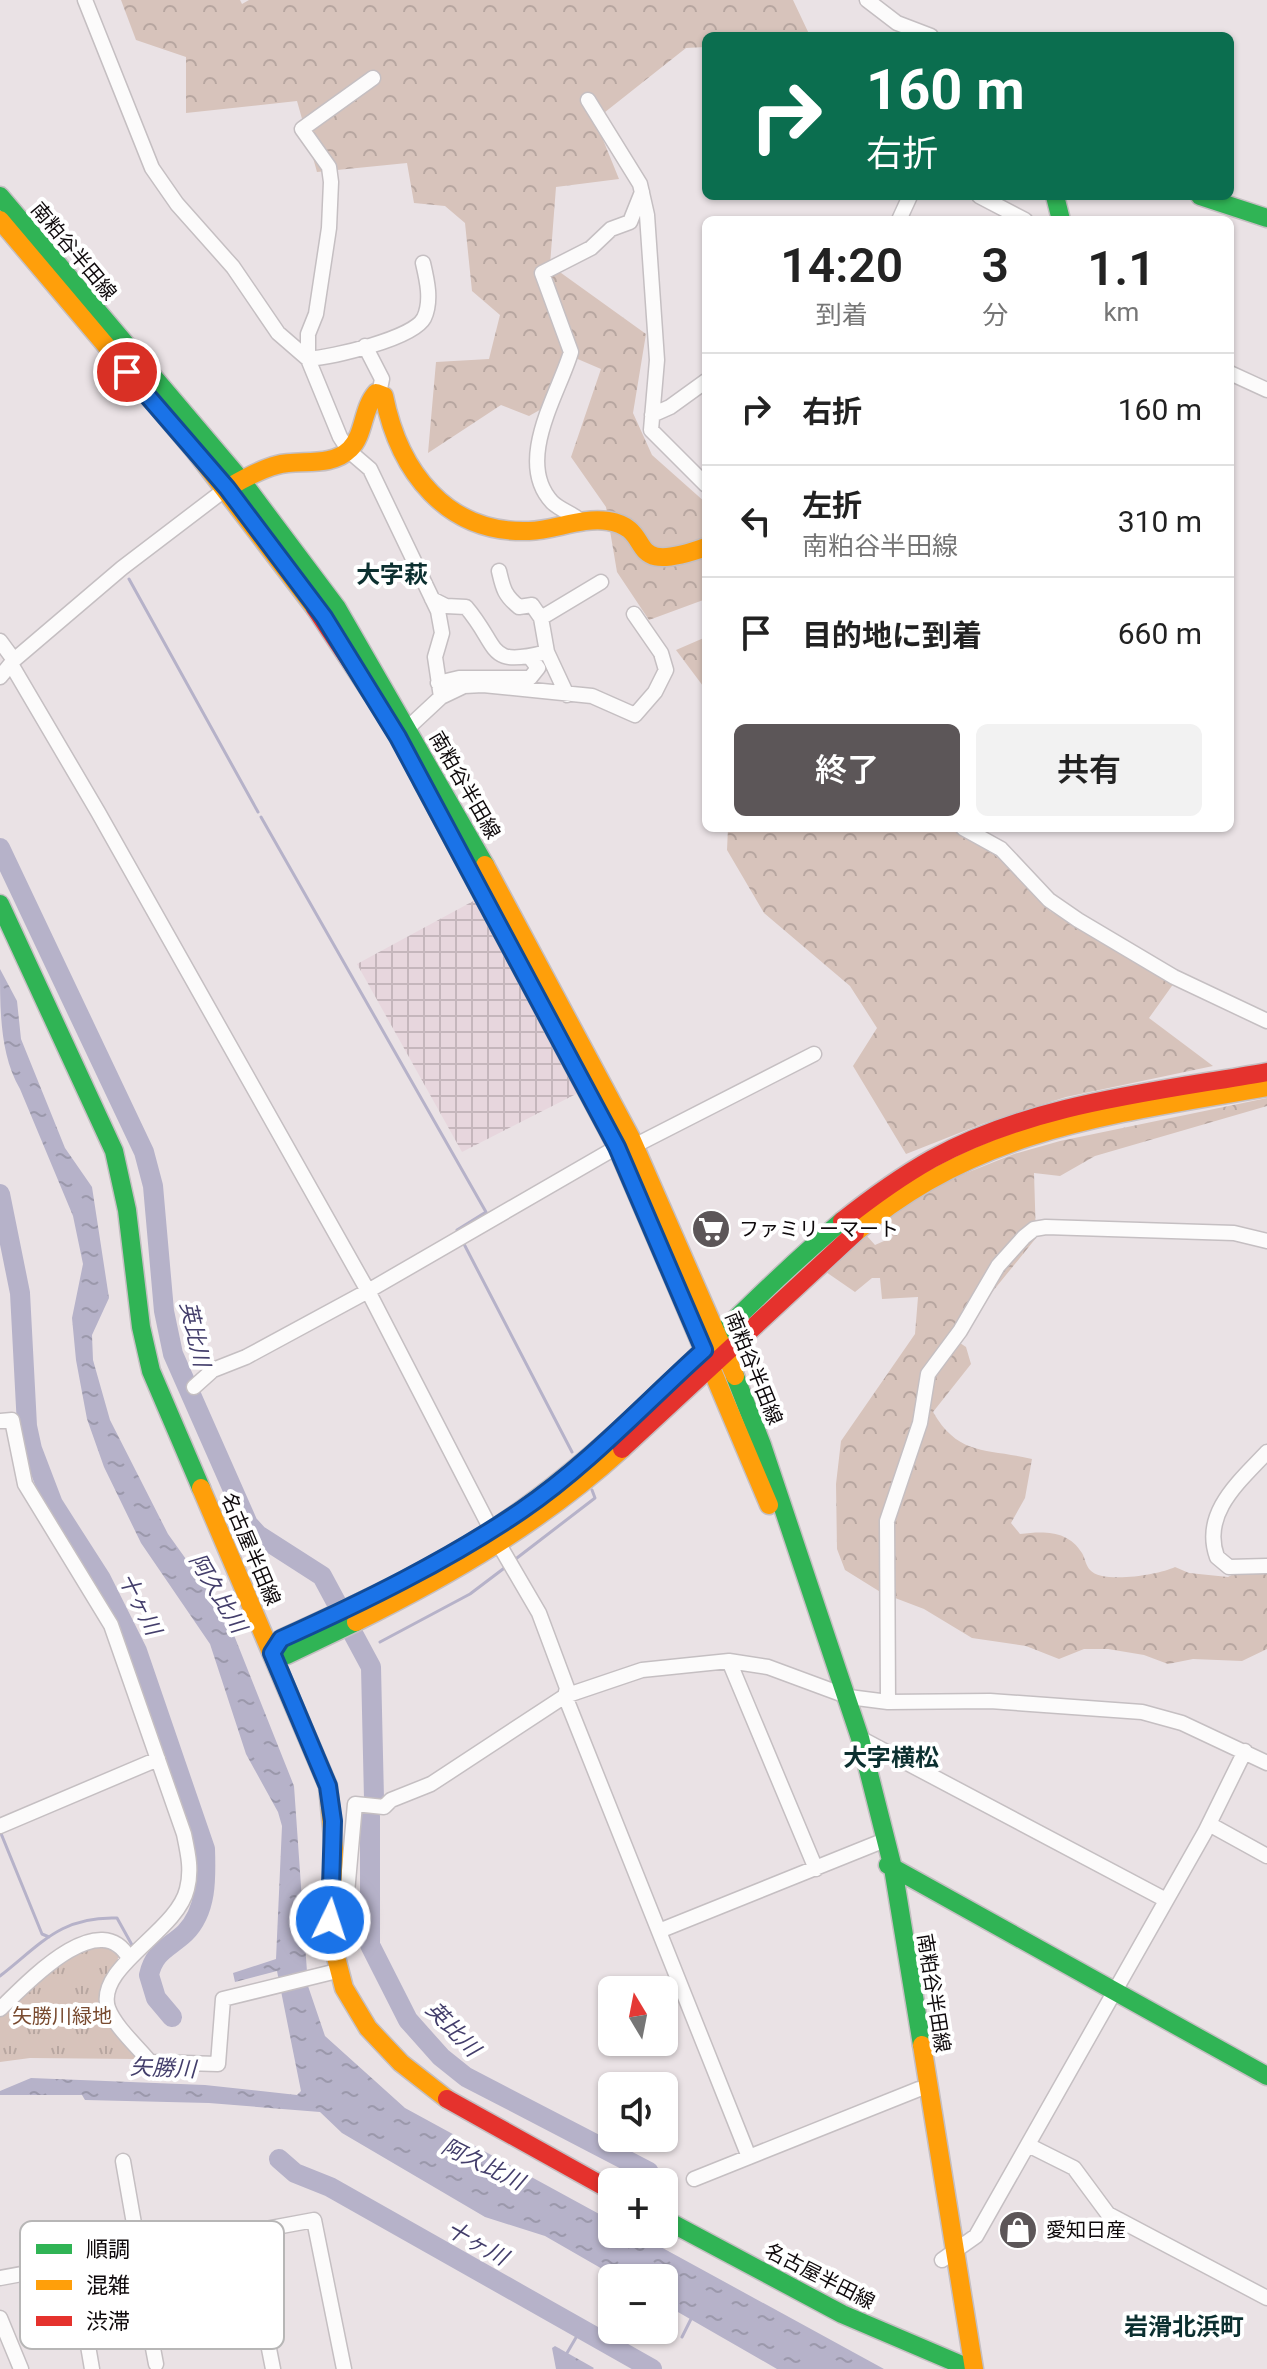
<!DOCTYPE html>
<html lang="ja">
<meta charset="utf-8">
<style>
body{margin:0;font-family:Roboto,"Noto Sans JP",sans-serif;background:#f2f2f2;color:#222;height:100vh;display:flex;flex-direction:column;font-size:30px;white-space:nowrap}
*{box-sizing:border-box;margin:0}
p{font-size:26px;color:#767676}
.icon{flex:none;width:44px;height:44px;fill:none;stroke:currentColor;stroke-width:2;stroke-linecap:round;stroke-linejoin:round}
.map{position:relative;flex:1;overflow:hidden}
.sheet{position:absolute;left:702px;top:216px;width:532px;height:616px;display:flex;flex-direction:column;background:#fff;border-radius:12px;box-shadow:0 2px 6px #0004}
.sheet>*{flex:none}
.hud{position:absolute;left:702px;top:32px;width:532px;height:168px;border-radius:12px;box-shadow:0 2px 6px #0004;background:#0b6e4f;color:#fff;overflow:hidden}
.needle{width:52px;rotate:350deg}
.buttons{position:absolute;left:598px;top:1976px;display:grid;gap:16px}
.buttons a{display:grid;place-items:center;width:80px;height:80px;border-radius:12px;background:#fff;box-shadow:0 2px 6px #0004;font-size:40px}
.pin{position:absolute;display:grid;place-items:center;width:68px;height:68px;color:#fff;margin:-34px;border:4px solid #fff;border-radius:50%;box-shadow:0 2px 8px #0007}
.me{position:absolute;width:88px;margin:-44px;rotate:4deg;stroke-linejoin:round;filter:drop-shadow(0 0 6px #0008)}
.turn{display:flex;align-items:center;gap:28px;height:168px;padding:0 32px;font-size:36px}
.turn .icon{width:104px;height:104px;stroke-width:2.5}
.turn b{display:block;font-size:56px;line-height:68px}
.eta{display:flex;justify-content:space-evenly;align-items:center;height:136px;text-align:center}
.eta b{font-size:48px;font-weight:600;line-height:56px}
.button{display:flex;gap:16px;margin-top:auto;padding:16px 32px}
.button a{flex:1;height:92px;border-radius:12px;background:#5c5658;color:#fff;font-size:32px;font-weight:600;line-height:92px;text-align:center}
.button a+a{background:#f2f2f2;color:#222}
ul{padding:0;list-style:none}
li{display:flex;align-items:center;gap:24px;height:112px;padding:0 32px;border-top:2px solid #e0e0e0}
li div{flex:1}
li b{display:block;font-size:30px}
li em{font-style:normal}
.map>svg:first-child{display:block}
.industrial{fill:url(#industrial-grid)}
.grass{fill:url(#grass-tufts)}
.forest{fill:url(#forest-crowns)}
.water{fill:url(#water-ripples)}
.lines{fill:none;stroke-linecap:round;stroke-linejoin:round}
.stream{stroke:#b6b2c9;stroke-width:3}
.river{stroke:#b6b2c9;stroke-width:20}
.street-casing{stroke:#c5bfc2;stroke-width:17}
.fast-casing{stroke:#c5bfc2;stroke-width:21}
.slow-casing{stroke:#c5bfc2;stroke-width:21}
.jam-casing{stroke:#c5bfc2;stroke-width:21}
.street{stroke:#fcfbfb;stroke-width:14}
.fast{stroke:#30b455;stroke-width:18}
.slow{stroke:#ff9f0a;stroke-width:18}
.jam{stroke:#e5322d;stroke-width:18}
.route-casing{stroke:#114b97;stroke-width:20}
.route{stroke:#1a73e8;stroke-width:14}
.labels{text-anchor:middle;dominant-baseline:central;stroke-width:8;stroke-linejoin:round;paint-order:stroke}
.street-label{font-size:20px;fill:#0f0a0c;stroke:#fff}
.poi-label{font-size:20px;fill:#0f0a0c;stroke:#fff;text-anchor:start}
.park-label{font-size:20px;fill:#794b30;stroke:#fff}
.water-label{font-size:22px;font-style:italic;fill:#433e6b;stroke:#fff}
.quarter-label{font-size:24px;font-weight:bold;fill:#0c3030;stroke:#fff}
.key{fill:#fff;stroke:#b7b6b6;stroke-width:2}
.key-label{font-size:22px;fill:#0f0a0c}
</style>
<div class="map">
<svg width="1267" height="2369" viewBox="0 0 1267 2369">
<defs>
<pattern id="industrial-grid" width="8" height="8" patternUnits="userSpaceOnUse" patternTransform="scale(2)"><rect width="8" height="8" fill="#e7d6dd"/><path d="M0 4h8M4 0v8" fill="none" stroke="#c5b6bc"/></pattern>
<pattern id="grass-tufts" width="24" height="20" patternUnits="userSpaceOnUse" patternTransform="scale(2)"><rect width="24" height="20" fill="#d7c3bb"/><path d="M3 7l-1-3M5 7V3M7 7l1-3M15 17l-1-3M17 17v-4M19 17l1-3" fill="none" stroke="#b7a6a0"/></pattern>
<pattern id="forest-crowns" width="20" height="18" patternUnits="userSpaceOnUse" patternTransform="scale(2)"><rect width="20" height="18" fill="#d7c3bb"/><path d="M2 6a3 3 0 1 1 6 0M12 15a3 3 0 1 1 6 0" fill="none" stroke="#b7a6a0"/></pattern>
<pattern id="water-ripples" width="26" height="14" patternUnits="userSpaceOnUse" patternTransform="scale(2)"><rect width="26" height="14" fill="#b6b2c9"/><path d="M2 4q2-2 4 0t4 0M15 11q2-2 4 0t4 0" fill="none" stroke="#9b98ab"/></pattern>
</defs>
<rect width="100%" height="100%" fill="#eae2e5"/>
<path class="industrial" d="M477,899L582,1091L462,1152L357,964Z"/>
<path class="grass" d="M91,1946L106,1947L119,1956L101,1998L138,2056L137,2059L30,2058L0,2062V2016L65,1958Z"/>
<path class="forest" d="M121,0H240L242,4L249,0H793L810,36H706V47L686,48L595,120L619,179L556,187L550,265L646,334L633,413L652,455L706,503V599L649,620L617,572L606,507L571,457L601,369L566,354L545,407L529,416L501,405L428,453L436,362L489,359L500,315L472,291L465,223L445,206L414,203L407,163L317,172L297,101L186,113V57L136,40Z
M706,637V690L676,650Z
M728,828H958L1000,859L1050,911L1174,983L1149,1018L1213,1066L1066,1097L982,1124L906,1154L853,1066L877,1028L850,986L764,913L727,850Z
M1267,1098V1106L1095,1156L1060,1176L1034,1173L1036,1238L954,1339L966,1347L971,1364L933,1412C959,1457 987,1448 1032,1459L1025,1498L1011,1523L1020,1534C1044,1531 1068,1530 1082,1553C1085,1558 1086,1566 1090,1570C1102,1584 1159,1575 1175,1567L1189,1573L1228,1577L1237,1572L1267,1571V1649L1242,1661L1193,1659L1168,1664L1144,1655L1108,1649H1084L1059,1659L1026,1646L972,1638L924,1609L882,1593L845,1570L837,1549L836,1484L841,1441L915,1334L918,1297L882,1299L880,1278H872L855,1292L826,1272L867,1236L875,1245L893,1237L882,1221L946,1181L1014,1154L1060,1141Z"/>
<path class="water" d="M0,969L17,1001L21,1039L65,1148L92,1187L109,1298L92,1335L93,1360L110,1420L168,1534L226,1615L294,1786L308,1986L325,2036L405,2108L612,2221V2234H637L884,2369H777L664,2304V2278H618L545,2236L485,2217L342,2133L320,2112L209,2103L85,2100L82,2095H0V2091L31,2078L205,2085L297,2095L301,2091L277,1971L235,1982L233,1973L276,1959L282,1826L278,1812L246,1754L210,1644L141,1543L104,1467L87,1419L76,1360L72,1318L83,1264L73,1216L20,1089C0,1055 0,1010 0,969Z
M555,2346L594,2368L593,2369H556L552,2348Z"/>
<g class="lines">
<path class="stream" d="M129,579L258,812
M261,817L486,1212L457,1230
M464,1244L572,1452
M513,1561L595,1498L592,1490
M380,1642L470,1594L507,1566
M0,1831L42,1934L49,1937
M0,1976C41,1944 61,1916 117,1918L132,1945
M682,2337L691,2319
M567,2353L581,2329"/>
<path class="river" d="M0,848L144,1152L153,1186L164,1311L173,1354L248,1524L258,1535L322,1576L371,1667L374,1799
M0,1194L20,1293L27,1426L32,1449L53,1504L101,1579L137,1651L205,1849C206,1878 207,1911 185,1933C169,1948 154,1951 149,1975L156,1998L172,2017
M370,1816V1945L408,2020L441,2057L466,2077L649,2172
M279,2159L295,2173L330,2187L652,2369"/>
<defs>
<path id="street" d="M85,0L152,168L177,204L233,267L278,333L308,359C332,357 413,339 424,318C432,301 427,280 423,263
M867,0L897,23L931,36
M373,78L302,129L329,167L331,182L329,228L316,314L308,334V359L340,437L349,451L370,469L438,611L442,633L435,657L441,697L398,737
M588,100L640,184L647,215L657,360L651,430L706,485
M979,196L1025,220
M899,220L910,196
M365,346L382,379L379,394
M1230,373L1267,390
M652,415L670,407L706,381
M583,523C575,514 561,511 552,502C514,461 559,393 571,352L542,273L591,248L611,229L630,222L642,192
M499,571C503,588 504,595 519,607L532,605L541,618L601,582
M432,599L446,606L466,607C501,648 485,668 547,652L541,618
M0,641L14,660
M547,652L567,695
M11,664L98,812L368,1291L497,1541L539,1613L567,1688L565,1696L749,2157
M0,677L14,660L122,568L227,488
M438,683L459,678H530L538,668L529,656
M441,697L464,686L483,685L592,696L635,715L655,692L666,670L661,653L634,614
M963,828L1001,849L1049,900L1078,920L1174,977L1267,1021
M634,1146L814,1054
M194,1387L213,1370L246,1357L368,1291L617,1147
M0,1421L12,1420L25,1484L111,1625L184,1834C188,1853 192,1870 187,1889C177,1932 95,1967 108,2008C115,2027 138,2047 150,2062L218,2064L223,1999L337,1971
M1267,1452C1240,1481 1201,1513 1217,1557L1229,1567L1267,1566
M729,1661L816,1869
M888,1702L887,1521L920,1423L928,1374L960,1331L998,1266L1024,1237L1034,1229L1046,1227L1234,1233L1267,1241
M860,1738L1166,1900
M1209,1824L1267,1856
M0,1826L158,1759
M659,1931L880,1842
M330,1942L343,1937L355,1804L384,1807L391,1800L431,1784L565,1696L642,1670L729,1661L768,1667L849,1697L888,1702L990,1701L1142,1712L1182,1723L1267,1763
M0,2009C24,1986 99,1904 129,1958
M1028,2145L1074,2168L1108,2214L1267,2298
M123,2161L139,2252
M694,2179L919,2089
M246,2232L273,2369
M135,2253L156,2364
M942,2260L976,2236L1205,1832L1245,1751
M74,2264L92,2369
M0,2278L314,2220L344,2369
M0,2318L21,2369"/>
<path id="fast" d="M0,196L241,480L337,608L485,865
M1055,196L1061,220
M1200,196L1267,218
M0,904L114,1151L127,1210L141,1327L151,1371L201,1488
M735,1376L762,1445L860,1738L893,1868L922,2045
M356,1622L287,1655L272,1653L281,1639C367,1600 455,1560 531,1503C644,1420 735,1311 842,1221
M888,1865L1267,2076
M664,2219L842,2314L971,2369"/>
<path id="slow" d="M0,220L195,451L315,608
M231,486C245,478 261,469 277,465C300,459 331,468 350,449C365,434 362,409 376,393L384,396C399,471 446,534 529,531C555,530 582,517 608,521C659,529 619,578 706,547
M485,865L631,1138L735,1376
M855,1233C976,1128 1115,1114 1267,1087
M668,1266L769,1505
M201,1488L328,1786L334,1849L330,1934L344,1988L368,2028L401,2063L447,2099
M356,1622C451,1575 543,1521 622,1449
M922,2045L974,2369"/>
<path id="jam" d="M315,608L372,694
M422,781L617,1147L668,1266
M842,1221C871,1198 900,1177 932,1159C1034,1103 1155,1092 1267,1072
M622,1449L855,1233
M447,2099L612,2191"/>
</defs>
<use href="#street" class="street-casing"/>
<use href="#fast" class="fast-casing"/>
<use href="#slow" class="slow-casing"/>
<use href="#jam" class="jam-casing"/>
<use href="#street" class="street"/>
<use href="#fast" class="fast"/>
<use href="#slow" class="slow"/>
<use href="#jam" class="jam"/>
</g>
<g class="lines">
<defs>
<path id="route" d="M127,372L227,488L324,617L398,737L617,1147L704,1350C645,1403 588,1465 522,1510C447,1561 363,1602 281,1639L272,1653L328,1786L333,1821L330,1920"/>
</defs>
<use href="#route" class="route-casing"/>
<use href="#route" class="route"/>
</g>
<defs>
<symbol id="supermarket-disc" viewBox="-11 -11 22 22"><circle r="9.5" fill="#5c5658" stroke="#fff"/><path d="M-6-5.5h2.5l.6 2H6L4.5 2H-2.5L-4.4-4H-6ZM-1.5 3.2a1.3 1.3 0 1 0 .1 0ZM3 3.2a1.3 1.3 0 1 0 .1 0Z" fill="#fff"/></symbol>
<symbol id="shop-disc" viewBox="-11 -11 22 22"><circle r="9.5" fill="#5c5658" stroke="#fff"/><path d="M-5-2.5h2.3a2.7 3.5 0 0 1 5.4 0H5L5.5 6h-11ZM-1.5-2.5h3a1.5 2.3 0 0 0-3 0Z" fill="#fff"/></symbol>
</defs>
<g fill-rule="evenodd">
<use href="#supermarket-disc" x="689" y="1207" width="44" height="44"/>
<use href="#shop-disc" x="996" y="2208" width="44" height="44"/>
</g>
<g class="labels">
<g class="street-label">
<text transform="translate(74 251) rotate(50)">南粕谷半田線</text>
<text transform="translate(465 785) rotate(60)">南粕谷半田線</text>
<text transform="translate(754 1368) rotate(68)">南粕谷半田線</text>
<text transform="translate(251 1549) rotate(67)">名古屋半田線</text>
<text transform="translate(934 1993) rotate(81)">南粕谷半田線</text>
<text transform="translate(820 2276) rotate(27)">名古屋半田線</text>
</g>
<g class="poi-label">
<text x="739" y="1229">ファミリーマート</text>
<text x="1046" y="2230">愛知日産</text>
</g>
<g class="park-label">
<text x="62" y="2016">矢勝川緑地</text>
</g>
<g class="water-label">
<text transform="translate(195 1334) rotate(77)">英比川</text>
<text transform="translate(218 1593) rotate(59)">阿久比川</text>
<text transform="translate(140 1604) rotate(63)">十ヶ川</text>
<text transform="translate(453 2029) rotate(46)">英比川</text>
<text transform="translate(163 2068) rotate(2)">矢勝川</text>
<text transform="translate(483 2164) rotate(26)">阿久比川</text>
<text transform="translate(477 2243) rotate(29)">十ヶ川</text>
</g>
<g class="quarter-label">
<text x="392" y="575">大字萩</text>
<text x="891" y="1758">大字横松</text>
<text x="1184" y="2327">岩滑北浜町</text>
</g>
</g>
<rect x="20" y="2221" width="264" height="128" rx="12" class="key"/>
<rect x="36" y="2244" width="36" height="10" fill="#30b455"/>
<rect x="36" y="2280" width="36" height="10" fill="#ff9f0a"/>
<rect x="36" y="2316" width="36" height="10" fill="#e5322d"/>
<g class="key-label">
<text x="86" y="2257">順調</text>
<text x="86" y="2293">混雑</text>
<text x="86" y="2329">渋滞</text>
</g>
</svg>
<div class="buttons">
<a><svg class="needle" viewBox="-14 -14 28 28"><path d="M0-13l5 13h-10z" fill="#e53935"/><path d="M0 13l5-13h-10z" fill="#767676"/></svg></a>
<a><svg class="icon" aria-label="sound" viewBox="0 0 24 24"><path d="M4 9h4l5-4v14l-5-4H4zM17 9q2 3 0 6"/></svg></a>
<a>+</a>
<a>−</a>
</div>
<div class="pin" style="left:127px;top:372px;background:#d93025"><svg class="icon" aria-label="arrive" viewBox="0 0 24 24"><path d="M6 21V4h12l-3 4 3 4H6"/></svg></div>
<svg class="me" style="left:330px;top:1920px" viewBox="-20 -20 40 40"><circle r="17" fill="#1a73e8" stroke="#fff" stroke-width="3"/><path d="M0-11L8 9 0 5-8 9z" fill="#fff"/></svg>
<div class="hud">
<div class="turn"><svg class="icon" aria-label="right" viewBox="0 0 24 24"><path d="M7 20v-9h11M14 6l5 5-5 5"/></svg><div><b>160 m</b>右折</div></div>
</div>
<section class="sheet">
<div class="eta">
<div><b>14:20</b><p>到着</p></div>
<div><b>3</b><p>分</p></div>
<div><b>1.1</b><p>km</p></div>
</div>
<ul>
<li><svg class="icon" aria-label="right" viewBox="0 0 24 24"><path d="M7 20v-9h11M14 6l5 5-5 5"/></svg><div><b>右折</b></div><em>160 m</em></li>
<li><svg class="icon" aria-label="left" viewBox="0 0 24 24"><path d="M17 20v-9H6M10 6l-5 5 5 5"/></svg><div><b>左折</b><p>南粕谷半田線</p></div><em>310 m</em></li>
<li><svg class="icon" aria-label="arrive" viewBox="0 0 24 24"><path d="M6 21V4h12l-3 4 3 4H6"/></svg><div><b>目的地に到着</b></div><em>660 m</em></li>
</ul>
<div class="button"><a>終了</a><a>共有</a></div>
</section>
</div>
